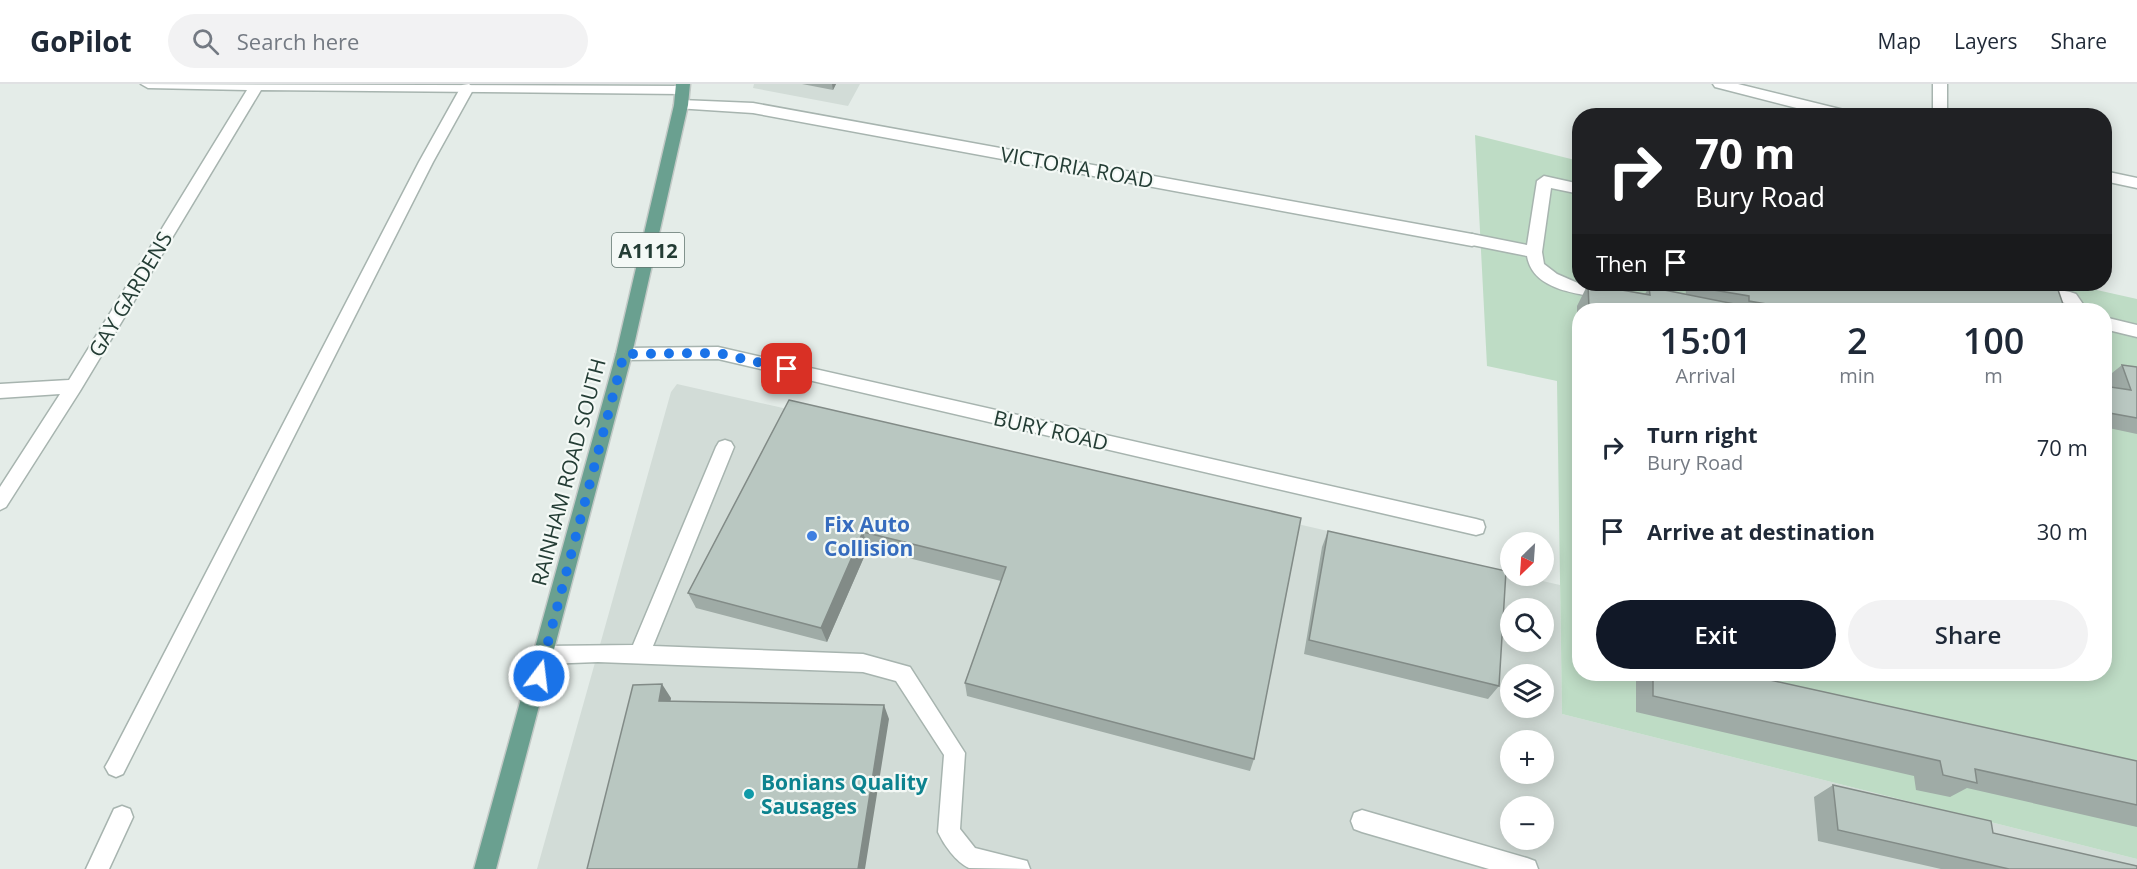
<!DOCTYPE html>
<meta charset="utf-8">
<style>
body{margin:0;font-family:"Open Sans",sans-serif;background:#f2f2f3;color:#1f2937;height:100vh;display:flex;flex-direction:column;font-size:22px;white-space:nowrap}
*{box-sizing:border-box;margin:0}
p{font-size:20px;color:#747a83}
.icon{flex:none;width:33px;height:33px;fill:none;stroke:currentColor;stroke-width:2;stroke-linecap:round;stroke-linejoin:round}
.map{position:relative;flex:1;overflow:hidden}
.drawer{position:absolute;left:1572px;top:219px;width:540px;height:378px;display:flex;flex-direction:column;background:#fff;border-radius:24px;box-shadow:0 3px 15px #0003}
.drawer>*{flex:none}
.top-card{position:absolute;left:1572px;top:24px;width:540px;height:183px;border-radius:24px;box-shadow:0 3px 15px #0003;background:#202124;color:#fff;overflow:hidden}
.needle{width:39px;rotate:205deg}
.tools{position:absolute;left:1500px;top:448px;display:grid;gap:12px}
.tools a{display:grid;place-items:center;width:54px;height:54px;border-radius:50%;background:#fff;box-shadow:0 3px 15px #0003;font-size:30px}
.pin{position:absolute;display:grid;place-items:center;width:51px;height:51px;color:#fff;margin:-26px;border-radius:12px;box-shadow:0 3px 9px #0006}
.me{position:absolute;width:66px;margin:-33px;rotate:15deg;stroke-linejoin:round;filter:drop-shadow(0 0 4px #0008)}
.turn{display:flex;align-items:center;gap:21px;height:126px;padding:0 24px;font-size:27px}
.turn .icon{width:78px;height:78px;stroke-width:2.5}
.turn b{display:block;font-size:42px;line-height:51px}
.then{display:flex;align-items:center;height:57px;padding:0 24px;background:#0003;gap:12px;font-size:22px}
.eta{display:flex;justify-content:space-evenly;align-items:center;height:102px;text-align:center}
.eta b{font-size:36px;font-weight:600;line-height:42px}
.button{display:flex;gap:12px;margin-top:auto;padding:12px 24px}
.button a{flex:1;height:69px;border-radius:36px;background:#111827;color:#fff;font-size:24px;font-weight:600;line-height:69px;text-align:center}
.button a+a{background:#f2f2f3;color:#1f2937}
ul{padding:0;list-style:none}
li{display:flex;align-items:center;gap:18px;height:84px;padding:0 24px}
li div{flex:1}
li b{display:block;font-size:22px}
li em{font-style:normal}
header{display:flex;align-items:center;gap:36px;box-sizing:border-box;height:84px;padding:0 30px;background:#fff;border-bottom:2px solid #e0e1e3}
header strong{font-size:28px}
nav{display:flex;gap:33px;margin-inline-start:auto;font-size:21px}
.search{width:420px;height:54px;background:#f2f2f3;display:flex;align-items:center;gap:15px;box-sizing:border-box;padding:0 21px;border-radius:33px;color:#747a83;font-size:22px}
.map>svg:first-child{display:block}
.built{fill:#d2dcd7;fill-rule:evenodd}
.green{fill:#bedcc5;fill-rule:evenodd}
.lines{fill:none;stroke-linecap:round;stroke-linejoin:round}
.lane-casing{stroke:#a7b4af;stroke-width:3}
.street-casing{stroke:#a7b4af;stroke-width:3}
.primary-casing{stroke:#c2c9c6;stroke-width:3}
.lane{fill:#fff;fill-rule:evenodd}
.street{fill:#fff;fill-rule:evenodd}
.primary{fill:#6aa090;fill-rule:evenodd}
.wall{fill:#9faba6}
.shaded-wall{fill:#828b87}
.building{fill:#b9c7c1;stroke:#828b87;stroke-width:1.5}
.route{stroke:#1a73e8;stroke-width:10;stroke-dasharray:0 18}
.shop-dot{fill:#3f7fe0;stroke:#f4f9f6;stroke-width:2}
.culture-dot{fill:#0f9aa8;stroke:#f4f9f6;stroke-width:2}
.labels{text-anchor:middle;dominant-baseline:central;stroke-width:4.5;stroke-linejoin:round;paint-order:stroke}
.shield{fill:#f4f9f6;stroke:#62756f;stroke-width:1.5}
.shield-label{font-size:20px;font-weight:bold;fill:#243d35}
.street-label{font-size:21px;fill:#243d35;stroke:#f4f9f6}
.shop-label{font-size:21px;font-weight:bold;fill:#366cbe;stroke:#f4f9f6;text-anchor:start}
.culture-label{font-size:21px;font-weight:bold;fill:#0d838f;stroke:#f4f9f6;text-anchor:start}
</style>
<header>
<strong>GoPilot</strong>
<div class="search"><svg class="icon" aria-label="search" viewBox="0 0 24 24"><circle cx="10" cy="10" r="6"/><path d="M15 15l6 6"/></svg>Search here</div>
<nav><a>Map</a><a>Layers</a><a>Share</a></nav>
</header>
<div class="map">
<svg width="2137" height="785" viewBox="0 0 2137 785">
<rect width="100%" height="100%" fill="#e4ece8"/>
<path class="built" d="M754,0H860L848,22L753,4Z
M677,300L1315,444L1510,490V492H1521L1560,501L1562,630L2137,775V785H537L671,308ZM1510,525H1544V558H1510ZM1510,591H1544V624H1510ZM1510,657H1544V690H1510ZM1510,723H1544V756H1510Z"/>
<path class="green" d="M1475,51L1579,77L1580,200H2070L2137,215V775L1562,630L1557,297L1487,282ZM1580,226H2104V590H1580Z"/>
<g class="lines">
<defs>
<path id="lane" d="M462,1L469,0L474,4L433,78L123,690L116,693L109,690L105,683L109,676L419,78Z
M1544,92L1580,100V110L1551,104L1542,168L1544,180L1557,190L1580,200L1616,205L1618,209L1616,213L1610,215C1582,210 1533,208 1527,172L1467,160L1464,156L1467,152L1472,150L1527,161L1537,97Z
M1991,200H2027L2070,208L2076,210L2087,226H2070L2065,219L1999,206L1993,204Z
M2104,233L2137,241V253L2104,245Z
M725,356L731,358L734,363L653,562L863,570L910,583L965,669L960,745L975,764L1027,777L1030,785L969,784C956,778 944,761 938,748L944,671L896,597L863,588L598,578L545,580L538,577L535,571L538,565L545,562L633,561L716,363L719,358Z
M122,722L130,725L133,733L109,785H86L114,725Z
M1362,726L1527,774L1535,777L1538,785H1489L1362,748L1354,745L1351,737L1354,729Z"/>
<path id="street" d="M141,0L682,2L689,6L682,10L261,6L80,307L6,423L0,426V403L60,310L0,314V300L69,296L247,6L148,4Z
M1713,0H1738L1848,27L1855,32H1828L1715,3Z
M1933,0H1947V32H1933Z
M681,16L753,19L1472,150L1477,152L1480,156L1477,160L1472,162L753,29L676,24L674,21L676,18Z
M2104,87L2137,94V104L2104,97Z
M718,263L1476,435L1483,437L1485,443L1483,449L1476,451L718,275L624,276L618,275L616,270L618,265L624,264Z"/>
<path id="primary" d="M676,0H690L688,21L632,270L496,785H474L616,270L674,21Z"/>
</defs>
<use href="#lane" class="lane-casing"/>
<use href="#street" class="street-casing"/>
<use href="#primary" class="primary-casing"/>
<use href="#lane" class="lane"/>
<use href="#street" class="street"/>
<use href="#primary" class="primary"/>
</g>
<path class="wall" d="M802,0H836L833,6Z
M1588,200L1645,210L1649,203L1686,210L1685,200H2056L2065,226H1580V247H1577V222Z
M2122,281L2137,283V350L2104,343V302L2110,303L2107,293Z
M789,316L1254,675L1250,687L967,612L965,599L1001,497L868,464L827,558L696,524L688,509Z
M1328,447L1499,602L1488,615L1304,570L1322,463Z
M1636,590H1743L2137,677V743L1967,704L1950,713L1916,706L1914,692L1636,628Z
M1833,701L1993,749L2137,785H1941L1818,757L1814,713Z"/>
<path class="shaded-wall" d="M832,0H836L833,6Z
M863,448L868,464L827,558L821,544Z
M662,600L671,614L669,630L659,617Z
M884,621L889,635L865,785H858Z"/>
<path class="building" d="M1588,200L1650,211L1649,203L1750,223V226H1600L1589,225Z
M1701,200H2056L2065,226H1802L1749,217V212L1702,204Z
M2122,281L2137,283V334L2104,328V302L2131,306Z
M789,316L1301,434L1254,675L965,599L1006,483L863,448L821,544L688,509Z
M1328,447L1506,487L1499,602L1309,556Z
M1653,590H1743L2137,677V721L1975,685L1977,699L1943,691L1940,677L1653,612Z
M662,600L659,617L884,621L858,785H587L633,601Z
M1833,701L1991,737L1993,749L2137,782V785H2009L1838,746Z"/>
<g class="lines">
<path class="route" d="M539,592L624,270L718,269L787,285"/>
</g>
<circle class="shop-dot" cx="812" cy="452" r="6"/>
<circle class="culture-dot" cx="749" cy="710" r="6"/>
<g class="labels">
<rect class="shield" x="612" y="149" width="72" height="34" rx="4.5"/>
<g class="shield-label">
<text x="648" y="166">A1112</text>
</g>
<g class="street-label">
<text transform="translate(1077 83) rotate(10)">VICTORIA ROAD</text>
<text transform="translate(130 210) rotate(-59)">GAY GARDENS</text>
<text transform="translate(1051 346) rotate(13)">BURY ROAD</text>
<text transform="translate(568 388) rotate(-75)">RAINHAM ROAD SOUTH</text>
</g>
<g class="shop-label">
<text x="824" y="440">Fix Auto<tspan x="824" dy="24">Collision</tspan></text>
</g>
<g class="culture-label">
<text x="761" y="698">Bonians Quality<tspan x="761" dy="24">Sausages</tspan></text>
</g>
</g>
</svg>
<div class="tools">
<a><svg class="needle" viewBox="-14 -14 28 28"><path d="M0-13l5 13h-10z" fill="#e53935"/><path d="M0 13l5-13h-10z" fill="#747a83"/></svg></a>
<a><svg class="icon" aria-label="search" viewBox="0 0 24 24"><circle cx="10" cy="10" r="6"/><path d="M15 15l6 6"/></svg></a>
<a><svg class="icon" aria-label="layers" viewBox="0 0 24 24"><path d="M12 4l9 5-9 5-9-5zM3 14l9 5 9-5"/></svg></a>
<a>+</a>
<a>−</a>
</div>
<div class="pin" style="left:787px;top:285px;background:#d93025"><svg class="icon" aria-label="arrive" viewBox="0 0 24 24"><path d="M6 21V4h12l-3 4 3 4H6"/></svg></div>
<svg class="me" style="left:539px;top:592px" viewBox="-20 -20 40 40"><circle r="17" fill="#1a73e8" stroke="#fff" stroke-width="3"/><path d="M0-11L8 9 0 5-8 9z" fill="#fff"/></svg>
<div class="top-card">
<div class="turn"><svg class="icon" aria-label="right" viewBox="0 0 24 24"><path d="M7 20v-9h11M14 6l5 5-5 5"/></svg><div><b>70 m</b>Bury Road</div></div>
<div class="then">Then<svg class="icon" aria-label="arrive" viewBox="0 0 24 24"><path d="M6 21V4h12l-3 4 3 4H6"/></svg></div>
</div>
<section class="drawer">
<div class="eta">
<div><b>15:01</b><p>Arrival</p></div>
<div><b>2</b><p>min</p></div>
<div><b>100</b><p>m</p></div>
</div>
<ul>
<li><svg class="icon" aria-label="right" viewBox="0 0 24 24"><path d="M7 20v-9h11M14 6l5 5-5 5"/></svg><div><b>Turn right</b><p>Bury Road</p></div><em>70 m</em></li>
<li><svg class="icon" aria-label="arrive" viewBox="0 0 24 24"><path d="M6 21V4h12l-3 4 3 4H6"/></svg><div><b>Arrive at destination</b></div><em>30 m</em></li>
</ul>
<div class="button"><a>Exit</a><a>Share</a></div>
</section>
</div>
